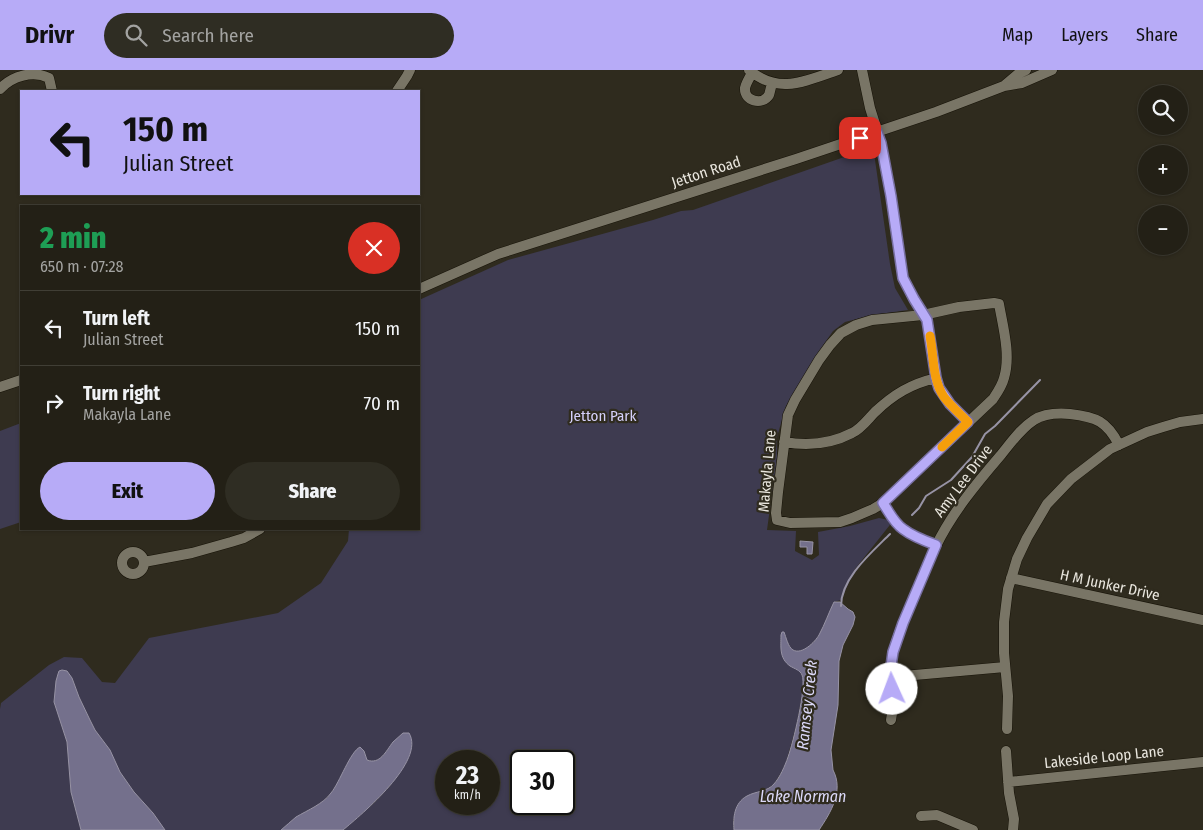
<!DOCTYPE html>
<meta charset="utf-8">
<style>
body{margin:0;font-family:"Fira Sans Condensed",sans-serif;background:#2f2d23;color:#f1f3f6;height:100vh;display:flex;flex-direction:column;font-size:19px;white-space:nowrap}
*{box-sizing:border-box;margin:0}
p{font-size:16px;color:#a3a3a1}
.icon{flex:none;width:28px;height:28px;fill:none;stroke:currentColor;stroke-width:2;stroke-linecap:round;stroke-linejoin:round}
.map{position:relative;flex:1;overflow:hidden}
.sheet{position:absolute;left:20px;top:135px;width:400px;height:325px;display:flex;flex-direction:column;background:#232016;border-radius:0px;box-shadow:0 1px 4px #0004,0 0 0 1px #403e35}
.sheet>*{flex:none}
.guide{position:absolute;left:20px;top:20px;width:400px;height:105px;border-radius:0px;box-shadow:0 1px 4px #0004,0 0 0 1px #403e35;background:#b7abf7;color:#111;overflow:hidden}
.controls{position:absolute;left:1138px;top:15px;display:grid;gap:10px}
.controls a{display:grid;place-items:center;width:50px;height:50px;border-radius:50%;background:#232016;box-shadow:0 1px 4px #0004,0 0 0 1px #403e35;font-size:25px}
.speed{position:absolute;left:435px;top:680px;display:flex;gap:10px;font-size:25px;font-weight:700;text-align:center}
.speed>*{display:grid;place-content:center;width:65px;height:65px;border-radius:50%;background:#232016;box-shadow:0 1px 4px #0004,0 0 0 1px #403e35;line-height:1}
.speed small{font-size:12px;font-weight:400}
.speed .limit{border:2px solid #111;border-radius:8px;background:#fff;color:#111}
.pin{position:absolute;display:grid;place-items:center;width:42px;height:42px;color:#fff;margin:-21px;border-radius:10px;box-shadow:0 2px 8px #0006}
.me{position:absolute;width:55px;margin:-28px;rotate:358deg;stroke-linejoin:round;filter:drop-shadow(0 0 4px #0008)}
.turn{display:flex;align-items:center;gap:18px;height:105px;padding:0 20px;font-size:22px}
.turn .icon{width:65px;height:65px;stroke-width:2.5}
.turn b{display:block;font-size:35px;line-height:42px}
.round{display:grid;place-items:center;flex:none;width:52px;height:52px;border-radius:26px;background:#2f2d23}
.head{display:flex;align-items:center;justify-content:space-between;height:85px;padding:0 20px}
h1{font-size:30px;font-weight:800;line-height:38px;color:#1e9e55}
.cta{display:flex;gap:10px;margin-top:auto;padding:10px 20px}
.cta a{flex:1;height:58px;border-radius:30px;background:#b7abf7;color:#111;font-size:20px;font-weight:800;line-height:58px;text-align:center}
.cta a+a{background:#2f2d23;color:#f1f3f6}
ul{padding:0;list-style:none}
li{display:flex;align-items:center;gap:15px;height:75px;padding:0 20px;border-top:1px solid #403e35}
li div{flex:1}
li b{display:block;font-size:19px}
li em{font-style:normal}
header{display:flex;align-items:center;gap:30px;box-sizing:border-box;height:70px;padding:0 25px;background:#b7abf7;color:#111}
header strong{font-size:24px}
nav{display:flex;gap:28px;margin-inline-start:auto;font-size:18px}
.search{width:350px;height:45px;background:#2f2d23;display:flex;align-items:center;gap:12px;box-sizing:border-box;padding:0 18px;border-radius:28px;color:#a3a3a1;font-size:19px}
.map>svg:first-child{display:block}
.green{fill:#3e3b50;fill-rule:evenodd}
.water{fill:#74708c;stroke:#9793a5}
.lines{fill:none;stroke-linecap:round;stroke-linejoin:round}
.stream{stroke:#9793a5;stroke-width:2}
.minor-casing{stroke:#171308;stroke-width:11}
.minor{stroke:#797566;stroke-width:10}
.route-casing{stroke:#776fa1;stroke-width:12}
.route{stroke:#b7abf7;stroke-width:9}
.slow{stroke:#f59e0b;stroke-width:9}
.labels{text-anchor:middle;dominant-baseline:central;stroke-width:4.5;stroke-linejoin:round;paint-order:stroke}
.street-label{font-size:15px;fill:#e9e6de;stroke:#2f2b1e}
.park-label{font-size:15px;fill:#d5d0fa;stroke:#2f2b1e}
.water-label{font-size:16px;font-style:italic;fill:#dcd9f9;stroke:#2f2b1e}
</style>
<header>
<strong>Drivr</strong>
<div class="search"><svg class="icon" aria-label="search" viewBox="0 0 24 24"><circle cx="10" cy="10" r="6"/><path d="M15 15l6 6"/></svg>Search here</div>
<nav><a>Map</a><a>Layers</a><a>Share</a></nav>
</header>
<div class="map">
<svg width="1203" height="760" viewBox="0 0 1203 760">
<rect width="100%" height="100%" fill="#2f2b1e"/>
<path class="green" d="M870,79L874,83L890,194L895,218L908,240L872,245L845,252L833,261L817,284L786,336L777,367V387L767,460L796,461L795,481L812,490L819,485L818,462L850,456L879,448L893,451L855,499L841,530L834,532C829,543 825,555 819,565C815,572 802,585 793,580C788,577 786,567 784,562H782L781,581L789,595L799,600L802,606L804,613L797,653L785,696L774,714L764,721L746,727L733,750L734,760H343L374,733L390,716L409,663C390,664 386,697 367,690L364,681L342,706L331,723L322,732L294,749L281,760H165L153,743L134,722L116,696L110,680L95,660L90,650L79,627L72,608L59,601L56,611L55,635L61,653L67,672L71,722L81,760H0V639L1,633L49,595L64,587L82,588L102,612L115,613L149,568L278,543L321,513L348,471L349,459H419V230L508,190L653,150L681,141L693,140L850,85L860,80ZM446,691H489V734H446ZM521,691H564V734H521Z
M21,353V452L0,459V361Z"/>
<path class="water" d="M800,471L813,472L812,484H807V477H800Z
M834,532H840L848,539L853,542L855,547L853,555L843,575L839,591L838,635L831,680L833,700C844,721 831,742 819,760H734C733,748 734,733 747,726C756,721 767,722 774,714C780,707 785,696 788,687C793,673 807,617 802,605C800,600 795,599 790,596C779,588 781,577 781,565L782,562H784C786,567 788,577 793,580C802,585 815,572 819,565C825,554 829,542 834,532Z
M62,600L67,601L72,608L79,627L90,650L95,660L110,680L120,702L134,722L153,743L165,760H81L71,722L67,672L54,632L56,611L58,604L59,601Z
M403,663H409C426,691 362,744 343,760H281C286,756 291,751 296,747C308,740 323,734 331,723C340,712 350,682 360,677L364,681L367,690C380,695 386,681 393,672C396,669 400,666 403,663Z"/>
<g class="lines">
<path class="stream" d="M912,445L919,438L926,426L951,410L972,387L985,364L995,356L1040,310
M841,536C841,508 872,482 890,464"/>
<defs>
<path id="minor" d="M749,0C779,25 805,11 838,0
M862,0L870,38L881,73L891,127L903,208L914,229L927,250L936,308L939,318L950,334L968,352
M752,3C750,7 746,13 745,18C744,31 762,36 769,25C770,22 771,17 772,13
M1005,15L1018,4L1026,0
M0,19C12,6 33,0 49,8L52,21
M397,21L407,6L410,0
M419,219L498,184L796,89L936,42L1004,16L1022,13L1052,0
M994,233L999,234C1003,257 1011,285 1004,308C1002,316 997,323 993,329L883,433L873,439L852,448L840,452L790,453L777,450L776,443L778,422L788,345L795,330L819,290L830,275L841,263L856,255L872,250L923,245L959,237Z
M0,317L21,310
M784,372C807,376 831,374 852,363C861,359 868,349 875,342C894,324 911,314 936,308
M883,433C889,442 894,453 903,459C912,466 925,471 936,475
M122 493a11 11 0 1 1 22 0a11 11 0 1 1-22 0Z
M144,492L192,483L231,472L244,468L260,459
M1011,508L1203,550
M892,607L1005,597
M891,650C892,644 893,637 893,631C893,614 889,598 893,582C898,562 907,543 915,525C922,508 928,492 936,476C952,443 976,414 1000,386C1010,374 1020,359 1034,350C1045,343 1058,343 1070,344C1096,347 1107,351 1119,375
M1007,659L1008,626L1004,583V552L1008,519L1017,489L1027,468L1047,434L1071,409L1110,379L1147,362L1163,357L1180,352L1203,349
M1006,681L1009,723L1014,749L1013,760
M1008,712L1203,692
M921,746L937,745L973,760"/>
</defs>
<use href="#minor" class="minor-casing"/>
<use href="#minor" class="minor"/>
</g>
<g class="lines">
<defs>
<path id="route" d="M860,68L877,62L881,73L891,126L903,208L914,229L927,250L936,308L939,318L950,334L968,352L883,433C889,442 894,453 903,459C912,466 925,471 936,475L903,553L893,582L891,596L892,619"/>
</defs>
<use href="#route" class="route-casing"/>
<use href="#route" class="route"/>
<path class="slow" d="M930,266C934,286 932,309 944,327C951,336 960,344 968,352L942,377"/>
</g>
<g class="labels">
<g class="street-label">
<text transform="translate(706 102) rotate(-18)">Jetton Road</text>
<text transform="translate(767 401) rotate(-85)">Makayla Lane</text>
<text transform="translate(963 411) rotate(-53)">Amy Lee Drive</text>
<text transform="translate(1110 515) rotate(12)">H M Junker Drive</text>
<text transform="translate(1104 687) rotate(-6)">Lakeside Loop Lane</text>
</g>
<g class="park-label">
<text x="603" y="346">Jetton Park</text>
</g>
<g class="water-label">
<text transform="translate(807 635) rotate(-84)">Ramsey Creek</text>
<text x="803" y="726">Lake Norman</text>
</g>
</g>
</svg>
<div class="controls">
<a><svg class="icon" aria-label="search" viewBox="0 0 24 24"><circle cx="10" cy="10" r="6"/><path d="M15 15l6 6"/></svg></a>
<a>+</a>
<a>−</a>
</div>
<div class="speed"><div>23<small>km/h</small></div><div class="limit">30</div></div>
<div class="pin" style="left:860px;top:68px;background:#d93025"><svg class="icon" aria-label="arrive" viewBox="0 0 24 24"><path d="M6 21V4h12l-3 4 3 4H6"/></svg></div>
<svg class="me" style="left:892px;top:619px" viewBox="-20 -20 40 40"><circle r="19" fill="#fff"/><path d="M0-13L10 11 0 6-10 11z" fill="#b7abf7"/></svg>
<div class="guide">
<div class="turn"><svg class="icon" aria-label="left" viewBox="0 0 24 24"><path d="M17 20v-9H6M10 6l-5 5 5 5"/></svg><div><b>150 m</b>Julian Street</div></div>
</div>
<section class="sheet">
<div class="head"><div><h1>2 min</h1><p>650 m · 07:28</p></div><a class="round" style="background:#d93025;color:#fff"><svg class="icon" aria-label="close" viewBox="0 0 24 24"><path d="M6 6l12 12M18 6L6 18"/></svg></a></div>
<ul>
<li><svg class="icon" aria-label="left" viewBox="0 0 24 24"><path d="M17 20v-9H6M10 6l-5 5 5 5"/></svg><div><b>Turn left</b><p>Julian Street</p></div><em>150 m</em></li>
<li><svg class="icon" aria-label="right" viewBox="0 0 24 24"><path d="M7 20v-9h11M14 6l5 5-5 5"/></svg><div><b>Turn right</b><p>Makayla Lane</p></div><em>70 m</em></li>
</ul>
<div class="cta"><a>Exit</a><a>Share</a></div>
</section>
</div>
